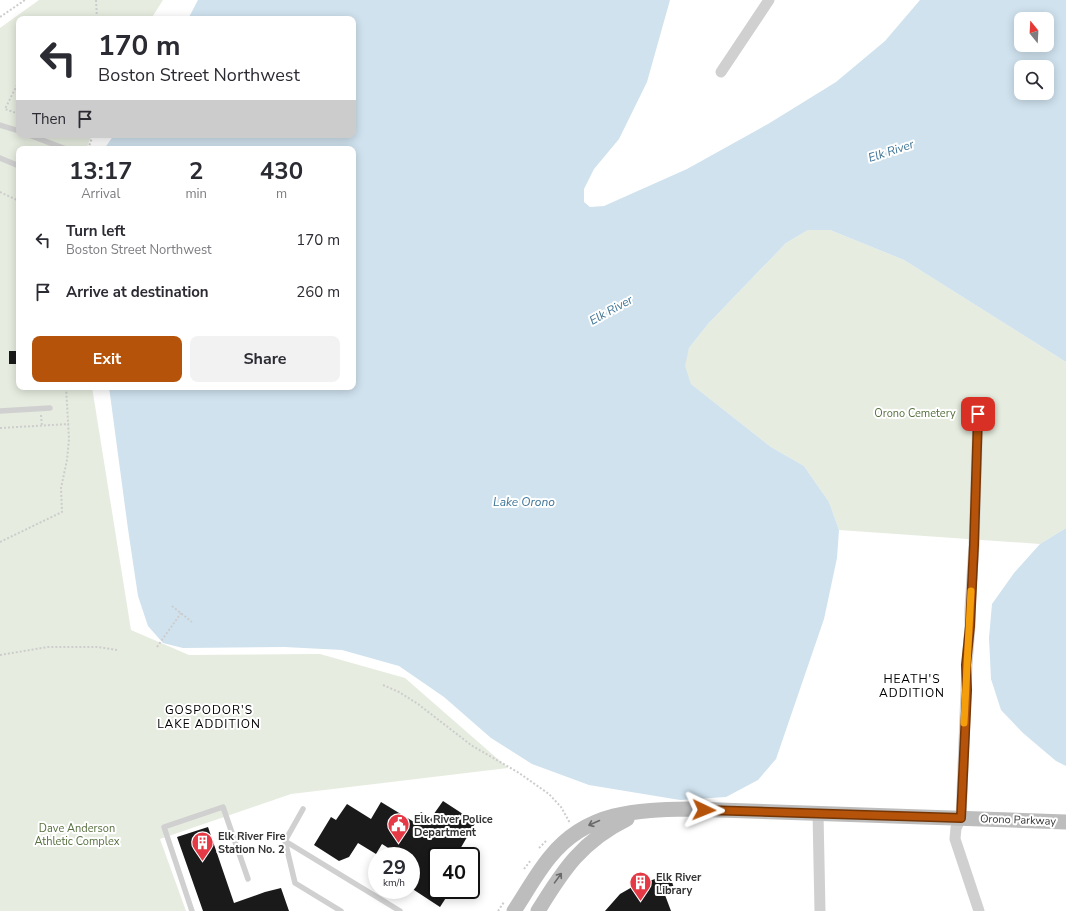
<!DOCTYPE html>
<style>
body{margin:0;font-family:"Nunito Sans",sans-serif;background:#f2f2f3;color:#2b2b33;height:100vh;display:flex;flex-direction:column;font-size:15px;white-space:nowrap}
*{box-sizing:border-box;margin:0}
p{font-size:13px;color:#7c7c81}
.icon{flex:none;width:22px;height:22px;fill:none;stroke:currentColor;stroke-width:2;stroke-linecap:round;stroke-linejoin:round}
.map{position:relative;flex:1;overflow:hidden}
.drawer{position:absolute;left:16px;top:146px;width:340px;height:244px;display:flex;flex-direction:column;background:#fff;border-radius:8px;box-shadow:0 2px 10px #0003}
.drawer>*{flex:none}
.hud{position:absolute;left:16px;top:16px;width:340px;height:122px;border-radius:8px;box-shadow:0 2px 10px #0003;background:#fff;color:#2b2b33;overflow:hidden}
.needle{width:26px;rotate:342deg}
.controls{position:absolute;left:1014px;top:12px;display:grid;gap:8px}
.controls a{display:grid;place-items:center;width:40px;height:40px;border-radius:8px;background:#fff;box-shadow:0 2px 10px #0003;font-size:20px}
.speed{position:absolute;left:368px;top:847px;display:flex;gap:8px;font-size:20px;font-weight:700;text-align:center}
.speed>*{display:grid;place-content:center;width:52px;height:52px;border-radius:50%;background:#fff;box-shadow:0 2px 10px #0003;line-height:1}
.speed small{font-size:10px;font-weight:400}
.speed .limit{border:2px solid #111;border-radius:6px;background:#fff;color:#111}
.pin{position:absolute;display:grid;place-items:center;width:34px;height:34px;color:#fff;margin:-17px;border-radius:8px;box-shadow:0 2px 6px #0006}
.me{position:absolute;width:44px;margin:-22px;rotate:92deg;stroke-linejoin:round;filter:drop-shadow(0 0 3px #0008)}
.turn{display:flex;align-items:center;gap:14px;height:84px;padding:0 16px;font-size:18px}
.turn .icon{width:52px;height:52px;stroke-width:2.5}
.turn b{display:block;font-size:28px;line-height:34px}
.then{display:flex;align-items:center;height:38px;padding:0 16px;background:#0003;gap:8px;font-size:15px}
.eta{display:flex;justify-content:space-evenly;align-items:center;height:68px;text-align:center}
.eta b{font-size:24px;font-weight:700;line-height:28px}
.primary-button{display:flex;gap:8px;margin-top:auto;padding:8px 16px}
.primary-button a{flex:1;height:46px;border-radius:8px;background:#b45309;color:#fff;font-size:16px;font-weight:700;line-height:46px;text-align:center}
.primary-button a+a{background:#f2f2f3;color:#2b2b33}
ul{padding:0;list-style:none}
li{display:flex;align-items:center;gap:12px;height:52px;padding:0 16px}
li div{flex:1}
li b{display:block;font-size:15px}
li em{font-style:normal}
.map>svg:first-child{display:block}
.green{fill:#e6ecdf}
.water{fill:#cfe2ee;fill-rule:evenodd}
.building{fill:#1a1a1a}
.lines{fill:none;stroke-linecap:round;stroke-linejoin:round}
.path{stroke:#cdcdcd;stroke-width:2;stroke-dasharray:2 2;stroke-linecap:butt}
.lane{stroke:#d0d0d0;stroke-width:5.5}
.street{stroke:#d0d0d0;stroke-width:11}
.secondary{stroke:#bdbdbd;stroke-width:15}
.oneway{stroke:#6a6a6a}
.route-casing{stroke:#753606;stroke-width:10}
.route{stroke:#b45309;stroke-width:7}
.slow{stroke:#f59e0b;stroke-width:7}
.labels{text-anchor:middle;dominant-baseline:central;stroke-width:4;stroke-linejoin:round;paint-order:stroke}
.park-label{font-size:11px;fill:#56703f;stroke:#fff}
.poi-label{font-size:11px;font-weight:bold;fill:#333;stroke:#fff;text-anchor:start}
.street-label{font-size:11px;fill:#333;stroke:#fff}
.water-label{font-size:12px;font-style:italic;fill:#3f7597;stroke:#fff}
.neighbourhood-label{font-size:12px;letter-spacing:1px;fill:#000;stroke:#fff}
</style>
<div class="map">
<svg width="1066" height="911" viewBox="0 0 1066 911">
<rect width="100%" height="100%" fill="#fff"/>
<path class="green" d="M39,0H163L151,19H19V135H92L86,149H19V387H92L131,630L189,655L320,654L405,678L508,768L291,794L160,839L186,911H0V28Z
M808,230H830L904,260L1066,362V528L1040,544L839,530L829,502L804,466L771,447L691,384L684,366L689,348L708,324L786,243Z"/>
<path class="water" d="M198,0H670L647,82L619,139L594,169L584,189V202L590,207L604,206L687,169L768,124L836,82L885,41L920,0H1066V362L904,260L830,230H808L786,243L708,324L689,348L685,366L691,384L771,447L804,466L829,502L839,530L837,558L824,619L776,759L758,780L726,797L680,800L589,785L532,764L491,738L444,697L399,666L342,650L285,647L183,648L163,643L148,626L138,596L128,529L109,387H353V149H104L114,135H353V19H188ZM1021,19H1047V45H1021ZM1021,67H1047V93H1021Z
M1066,528V766L1056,761L1023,733L1001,710L991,679L989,638L992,604L1014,573L1040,544Z"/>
<path class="building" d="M9,351H19V364H9Z
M443,801L466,816L467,814L477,820L456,856H437V890H451L440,907L411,888V856H401L382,844L376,854L358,843L349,857L339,861L314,845L331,817L336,820L347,804L371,819L381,802L414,822L421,812L431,818Z
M208,827L234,903L265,892L281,888L289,911H203L177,837Z
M655,879H671L675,891L665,895L671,911H605L620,894L634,886Z"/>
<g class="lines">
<path class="path" d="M96,0L97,19
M0,17L25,0
M19,81L5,109L19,114
M88,149L93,135
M0,192L19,201
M41,415L42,426
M0,428L69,424
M0,542L62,512L61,488L67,460L69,439L66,387
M172,606L192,622
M157,647L181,613
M0,655L48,647H98L117,650
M383,685L399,692L418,704L471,745L519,773L549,794L561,807L570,823
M539,848L546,841
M524,869L531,860
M498,911L504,902"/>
<path class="lane" d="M0,125L19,131
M29,135L66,149
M0,158L19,166
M0,411L50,408
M303,809L285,841L295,883L341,911
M285,841L400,911
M192,911L164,827L223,807L248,879"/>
<path class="street" d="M721,72L769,0
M978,414L974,545L970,608V626L967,665L961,818L956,828L955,839L979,911
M818,813L820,911"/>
<path class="secondary" d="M514,911C526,893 536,874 550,857C587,811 636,810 690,809L1066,822
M538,911C563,870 582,841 627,819"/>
</g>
<defs><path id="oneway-shaft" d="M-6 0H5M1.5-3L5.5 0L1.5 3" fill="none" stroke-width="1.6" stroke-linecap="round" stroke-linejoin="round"/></defs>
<g class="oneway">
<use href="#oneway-shaft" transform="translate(594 823) rotate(156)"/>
<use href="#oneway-shaft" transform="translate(558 878) rotate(-54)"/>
</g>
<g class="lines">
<defs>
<path id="route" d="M704,810L961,818L967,690L966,665L970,626L974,545L978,414"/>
</defs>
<use href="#route" class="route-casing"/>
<use href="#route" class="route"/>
<path class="slow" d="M964,723L971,591"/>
</g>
<defs>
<symbol id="civic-pin" viewBox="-11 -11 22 30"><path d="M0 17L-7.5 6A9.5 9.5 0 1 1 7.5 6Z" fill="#e63946" stroke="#fff"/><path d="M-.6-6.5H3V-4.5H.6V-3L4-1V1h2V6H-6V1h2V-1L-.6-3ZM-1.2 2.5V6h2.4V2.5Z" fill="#fff"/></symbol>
<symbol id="building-pin" viewBox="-11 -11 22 30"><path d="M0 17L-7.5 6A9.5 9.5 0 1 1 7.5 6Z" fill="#e63946" stroke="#fff"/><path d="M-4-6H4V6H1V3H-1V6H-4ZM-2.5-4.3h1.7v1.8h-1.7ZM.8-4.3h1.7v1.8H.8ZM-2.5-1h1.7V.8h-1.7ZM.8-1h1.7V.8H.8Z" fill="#fff"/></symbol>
</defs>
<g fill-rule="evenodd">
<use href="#civic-pin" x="386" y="812" width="25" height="34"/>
<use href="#building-pin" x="190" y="830" width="25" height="34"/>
<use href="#building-pin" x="628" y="870" width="25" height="34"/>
</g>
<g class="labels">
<g class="park-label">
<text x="915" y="413">Orono Cemetery</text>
<text x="77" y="828">Dave Anderson<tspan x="77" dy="13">Athletic Complex</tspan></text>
</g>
<g class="poi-label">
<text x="414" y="819">Elk River Police<tspan x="414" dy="13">Department</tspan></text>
<text x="218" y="836">Elk River Fire<tspan x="218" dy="13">Station No. 2</tspan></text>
<text x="656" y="877">Elk River<tspan x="656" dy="13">Library</tspan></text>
</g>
<g class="street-label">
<text transform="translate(1018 820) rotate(2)">Orono Parkway</text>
</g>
<g class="water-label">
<text transform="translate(891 151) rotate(-18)">Elk River</text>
<text transform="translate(611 310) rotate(-29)">Elk River</text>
<text x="524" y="502">Lake Orono</text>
</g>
<g class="neighbourhood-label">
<text x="912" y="679">HEATH'S<tspan x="912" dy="14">ADDITION</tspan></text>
<text x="209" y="710">GOSPODOR'S<tspan x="209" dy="14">LAKE ADDITION</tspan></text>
</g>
</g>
</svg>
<div class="controls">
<a><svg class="needle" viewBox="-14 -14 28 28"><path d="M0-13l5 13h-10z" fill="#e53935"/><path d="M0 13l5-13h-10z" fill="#7c7c81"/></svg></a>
<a><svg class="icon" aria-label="search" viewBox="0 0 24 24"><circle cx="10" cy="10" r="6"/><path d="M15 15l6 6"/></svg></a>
</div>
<div class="speed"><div>29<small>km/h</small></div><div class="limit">40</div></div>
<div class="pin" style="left:978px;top:414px;background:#d93025"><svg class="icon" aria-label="arrive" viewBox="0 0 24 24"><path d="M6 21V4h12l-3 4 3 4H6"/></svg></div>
<svg class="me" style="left:704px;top:810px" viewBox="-20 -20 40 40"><path d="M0-17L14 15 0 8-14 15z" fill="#b45309" stroke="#fff" stroke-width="4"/></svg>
<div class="hud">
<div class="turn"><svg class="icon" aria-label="left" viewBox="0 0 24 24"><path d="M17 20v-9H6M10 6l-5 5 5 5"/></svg><div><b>170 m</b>Boston Street Northwest</div></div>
<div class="then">Then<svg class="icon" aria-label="arrive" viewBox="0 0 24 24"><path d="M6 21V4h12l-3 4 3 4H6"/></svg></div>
</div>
<section class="drawer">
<div class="eta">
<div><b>13:17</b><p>Arrival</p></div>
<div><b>2</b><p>min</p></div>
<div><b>430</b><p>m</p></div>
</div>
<ul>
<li><svg class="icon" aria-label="left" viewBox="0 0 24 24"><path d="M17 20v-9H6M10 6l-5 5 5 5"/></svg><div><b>Turn left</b><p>Boston Street Northwest</p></div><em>170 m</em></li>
<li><svg class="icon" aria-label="arrive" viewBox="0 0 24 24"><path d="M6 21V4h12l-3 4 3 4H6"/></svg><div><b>Arrive at destination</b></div><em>260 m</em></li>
</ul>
<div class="primary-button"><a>Exit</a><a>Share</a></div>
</section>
</div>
